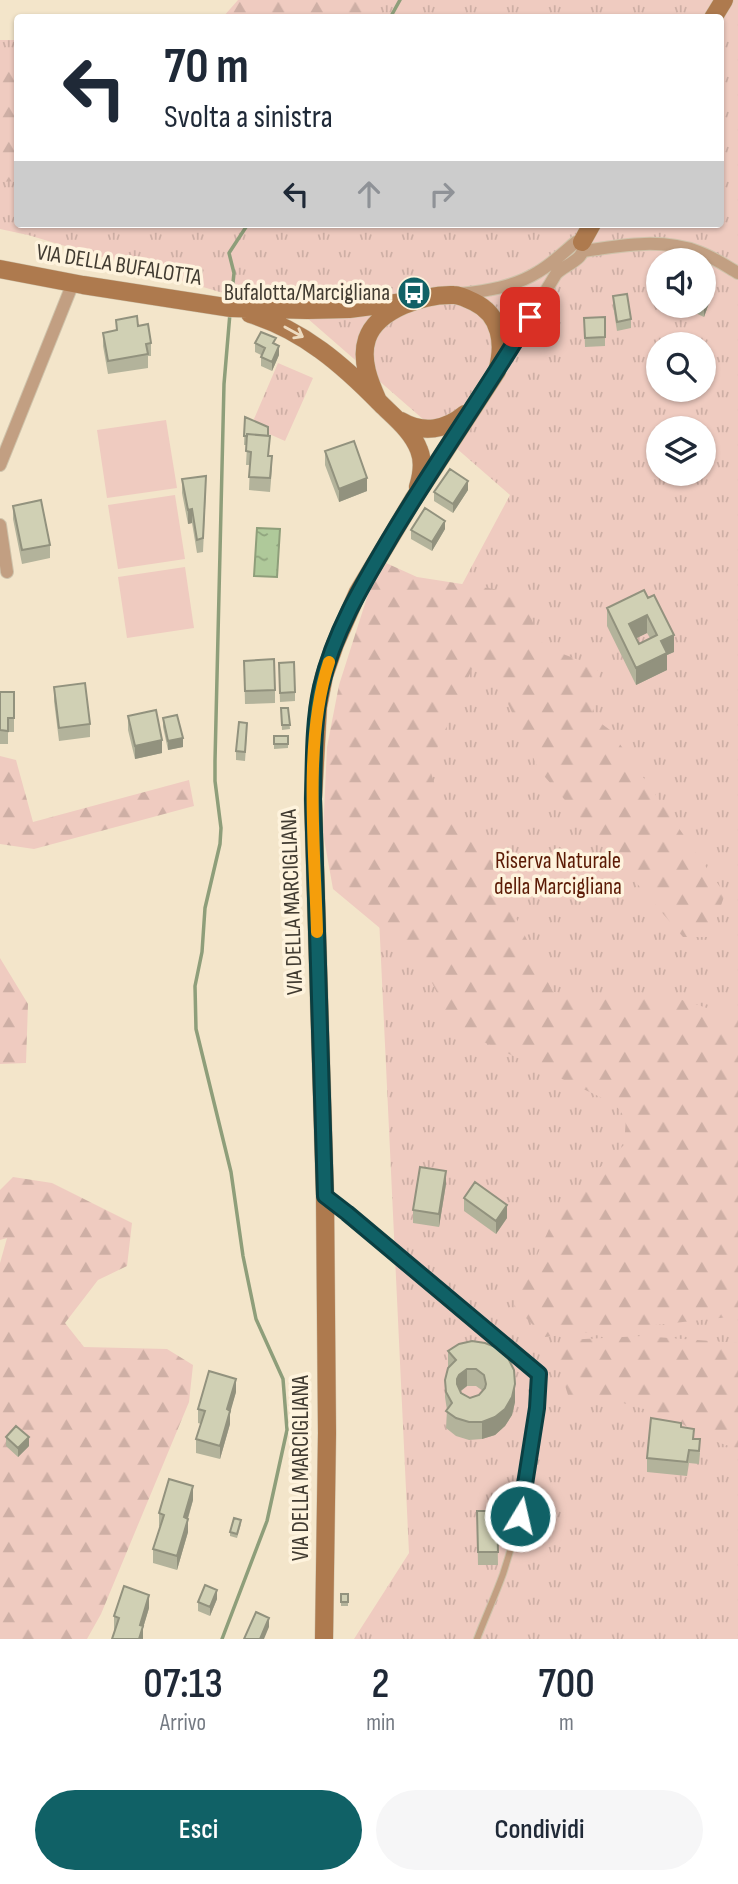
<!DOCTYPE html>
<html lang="it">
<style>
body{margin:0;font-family:"Sofia Sans Condensed",sans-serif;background:#f6f6f7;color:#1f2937;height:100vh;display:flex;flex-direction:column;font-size:26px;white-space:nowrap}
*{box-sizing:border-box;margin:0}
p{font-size:23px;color:#747a83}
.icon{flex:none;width:38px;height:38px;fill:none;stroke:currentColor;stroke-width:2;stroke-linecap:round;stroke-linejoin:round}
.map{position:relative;height:1639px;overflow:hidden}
.drawer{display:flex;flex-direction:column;background:#fff;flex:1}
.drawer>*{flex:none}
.guide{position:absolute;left:14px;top:14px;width:710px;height:214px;border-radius:7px;box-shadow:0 2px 5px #0004;background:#fff;color:#1f2937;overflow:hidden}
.buttons{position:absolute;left:646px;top:248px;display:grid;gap:14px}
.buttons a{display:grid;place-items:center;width:70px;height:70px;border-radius:50%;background:#fff;box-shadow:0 2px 5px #0004;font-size:35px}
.pin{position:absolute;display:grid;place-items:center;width:60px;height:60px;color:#fff;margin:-30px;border-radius:14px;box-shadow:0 4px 10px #0006}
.me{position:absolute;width:77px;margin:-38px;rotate:9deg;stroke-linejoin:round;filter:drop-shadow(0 0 5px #0008)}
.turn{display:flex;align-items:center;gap:24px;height:147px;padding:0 35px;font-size:32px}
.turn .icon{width:91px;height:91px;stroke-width:2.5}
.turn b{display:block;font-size:49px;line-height:60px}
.lanes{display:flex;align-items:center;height:66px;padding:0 35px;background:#0003;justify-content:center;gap:35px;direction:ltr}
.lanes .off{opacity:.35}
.eta{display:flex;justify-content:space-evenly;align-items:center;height:119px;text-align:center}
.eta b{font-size:42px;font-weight:600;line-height:49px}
.cta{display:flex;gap:14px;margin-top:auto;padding:14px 35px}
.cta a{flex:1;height:80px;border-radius:42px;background:#106166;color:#fff;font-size:28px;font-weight:600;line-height:80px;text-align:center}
.cta a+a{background:#f6f6f7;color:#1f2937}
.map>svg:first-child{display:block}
.grass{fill:url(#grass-tufts);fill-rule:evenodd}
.forest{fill:url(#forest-firs)}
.garden{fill:#efcbc0}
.water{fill:url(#water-ripples);stroke:#8e9e7a;stroke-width:2}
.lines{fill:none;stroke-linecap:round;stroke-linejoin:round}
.stream{stroke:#8e9e7a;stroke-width:3.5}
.lane-casing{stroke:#cfc3ab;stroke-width:8}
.street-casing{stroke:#cfc3ab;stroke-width:14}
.secondary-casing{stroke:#cfc3ab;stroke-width:19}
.lane{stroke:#c29f82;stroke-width:6}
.street{stroke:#c29f82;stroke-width:12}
.secondary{stroke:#ae7a4e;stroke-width:18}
.wall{fill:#b3b39b;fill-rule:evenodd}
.shaded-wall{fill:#92927e}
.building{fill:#d0d0b4;stroke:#92927e;stroke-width:2;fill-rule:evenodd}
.oneway{stroke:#eedbc0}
.route-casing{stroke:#0a3f42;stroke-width:18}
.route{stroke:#106166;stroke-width:12}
.slow{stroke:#f59e0b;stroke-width:12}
.labels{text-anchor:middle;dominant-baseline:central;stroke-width:7;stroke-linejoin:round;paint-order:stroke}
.street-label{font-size:23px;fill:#413b31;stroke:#fef3dd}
.poi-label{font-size:23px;fill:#413b31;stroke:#fef3dd;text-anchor:end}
.park-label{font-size:23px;fill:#5b1a05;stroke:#fef3dd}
</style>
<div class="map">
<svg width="738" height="1639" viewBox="0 0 738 1639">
<defs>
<pattern id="grass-tufts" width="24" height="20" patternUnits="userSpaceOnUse" patternTransform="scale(1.75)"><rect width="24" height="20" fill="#efcbc0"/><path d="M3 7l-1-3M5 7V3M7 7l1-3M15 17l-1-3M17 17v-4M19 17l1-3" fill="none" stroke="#ceafa5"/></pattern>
<pattern id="forest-firs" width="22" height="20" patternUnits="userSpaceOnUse" patternTransform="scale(1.75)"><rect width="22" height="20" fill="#efcbc0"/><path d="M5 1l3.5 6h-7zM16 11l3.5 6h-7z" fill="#ceafa5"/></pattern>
<pattern id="water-ripples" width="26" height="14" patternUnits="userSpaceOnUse" patternTransform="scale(1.75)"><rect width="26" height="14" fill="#afc99a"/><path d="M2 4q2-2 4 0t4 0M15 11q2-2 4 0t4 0" fill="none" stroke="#90a47e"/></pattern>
</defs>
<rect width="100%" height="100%" fill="#f3e5ca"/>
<path class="grass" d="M260,0H738V1639H354L409,1553L376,854L413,676L510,495L307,318L28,235L0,229V40H17L18,224H721V18L251,17ZM658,261H704V306H658ZM658,345H704V390H658ZM658,429H704V474H658Z
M278,363L313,378L285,441L251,426Z"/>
<path class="forest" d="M238,0H365V8L359,17H223Z
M0,62H17V181L0,182Z
M386,563L417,577L526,594L537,640L563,654L597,667L601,684L591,716L610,730L725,894L710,937H683L539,770L495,676L472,669L429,767L437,791L508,879L509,904L553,992L611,1000L670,996L738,1018V1316L545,1337L514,1306L560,1205L624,1145L626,1119L615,1104L454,1028L423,964L333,889L323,833L327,747L339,685L370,588Z
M0,756L16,760L33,822L189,780L194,806L34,849L0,844Z
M0,958L28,1004L26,1063L0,1064Z
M13,1177L52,1183L132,1223L127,1266L98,1280L65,1323L84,1347L167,1349L193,1365L189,1402L101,1614L87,1639H0V1263L7,1238L0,1240V1190Z
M642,1336L738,1343V1449L711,1440L668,1416L606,1398L568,1395L554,1351L565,1340Z"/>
<path class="garden" d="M166,420L177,488L107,498L97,430Z
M175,495L185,559L118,569L108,505Z
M185,567L194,628L127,638L118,577Z"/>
<path class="water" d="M257,528L280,529L277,577L254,576Z"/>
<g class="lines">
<path class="stream" d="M390,18L400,0
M231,302L234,273L229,253L248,224
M222,1639L267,1521L287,1430L283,1379L256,1319L243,1256L231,1172L196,1029L195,986L202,952L205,908L220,844L221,828L215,781V761L224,384L230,313"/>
<defs>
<path id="lane" d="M330,1199L539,1374C536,1441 524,1510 503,1574C495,1596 485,1618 477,1639"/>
<path id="street" d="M584,251C623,245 662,238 699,252C713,257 726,266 738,273
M459,294C487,291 514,287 538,272C552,264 564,252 576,242H580L583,244C586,260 565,264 556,274L501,365
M0,465L73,283
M0,525L7,572"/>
<path id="secondary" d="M713,18L724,0
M582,242L592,224
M0,269L83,285L231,308L307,310L349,309L403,302
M250,314C303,330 343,365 381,404C395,418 412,431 419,450C424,462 422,474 418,487
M401,421C423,434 446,430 465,414
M324,1639L327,1433L325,1196L313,799L318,707L324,676L335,644L358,592L413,500L497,371C505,344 501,315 474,302C468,299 460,295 454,295C425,294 377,309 367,339C360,360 370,383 378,401"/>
</defs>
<use href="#lane" class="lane-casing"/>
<use href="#street" class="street-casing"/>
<use href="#secondary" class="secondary-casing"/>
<use href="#lane" class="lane"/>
<use href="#street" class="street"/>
<use href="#secondary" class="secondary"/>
</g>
<path class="wall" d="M613,296L631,319V328L617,331L613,305Z
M709,303L704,317L680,306H704Z
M605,317V346L585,347L584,318Z
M116,320L138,326L151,343V356H148V368L108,374L103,346V333L116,330Z
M255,343L276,344L279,355L272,371L261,366V355L255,352Z
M245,417L268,436L269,456L272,469L270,492L249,490L250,465H246L247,445H244Z
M325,451L367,491L339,502L325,465Z
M182,479L206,489L203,552L197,553L192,523L188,524L182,493Z
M468,490L453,513L434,501V492Z
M13,506L50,545V558L22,564L13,519Z
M445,529L432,551L411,539V530Z
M644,590L674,652L667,655V670L636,685L607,626V608ZM647,633L650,638L639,644L636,638Z
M244,661L275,690V703L245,704Z
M279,672L295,692V701L280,702Z
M54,687L90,724V737L59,741L54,701Z
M0,692H14V732H8V744H0Z
M281,708H288L290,729L282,730Z
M128,716L162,753L135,759L128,730Z
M163,718L183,747L168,750L163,727Z
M247,732L245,761L236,760V751Z
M274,736H288V748L274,749Z
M446,1184L439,1227L413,1223V1210Z
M464,1198L507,1218L496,1234L464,1211Z
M459,1344L515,1402L512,1415L505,1426L495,1435L482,1439L469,1440L456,1436L446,1428L447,1410L445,1397V1380L448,1369V1351ZM467,1386H476L483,1391L479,1395L470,1398L461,1393L460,1392Z
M236,1392L230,1411V1424L220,1459L196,1453V1439L201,1424L198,1423V1409Z
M681,1427L694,1439L700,1453L699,1464L689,1463L687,1476L647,1472V1458Z
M6,1437L29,1446L18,1457L6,1446Z
M193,1500L188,1519V1532L177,1570L153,1563V1549L160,1527L159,1526V1513Z
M477,1511H497L498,1565H478Z
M241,1524L237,1538L230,1536V1532Z
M341,1594H348V1606H341Z
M217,1599L210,1616L198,1611V1602Z
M149,1608L143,1628V1639L114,1630V1616Z"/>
<path class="shaded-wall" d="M709,294V303L704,317V308Z
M279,346V355L272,371V362Z
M710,350V354L705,361V356Z
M367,478V491L339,502V489Z
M468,481V490L453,513V504Z
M192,509V523L188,524V510Z
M445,521V529L432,551V542Z
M647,615V633L629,642V624Z
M674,635V652L667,655V670L636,685V668L661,641Z
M183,738V747L168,750V741Z
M162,740V753L135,759V746Z
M446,1171V1184L439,1227V1214Z
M507,1205V1218L496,1234V1221Z
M467,1369V1386L459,1392L457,1397V1379L459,1375Z
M236,1379V1392L229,1417L230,1411V1424L220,1459V1446L227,1409Z
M515,1384V1402L512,1415L505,1426L495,1435L482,1439V1422Z
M29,1437V1446L18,1457V1448Z
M193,1486V1500L184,1531V1517Z
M188,1519V1532L177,1570V1556Z
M217,1590V1599L210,1616V1607Z
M149,1595V1608L143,1628V1639H139L140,1625Z
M269,1618V1627L264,1639H260Z"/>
<path class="building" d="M704,292L709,294L704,308L700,306H704Z
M627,294L631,319L617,322L613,296Z
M137,316L138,326L148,324L151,343L146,344L148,354L108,361L103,333L117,330L116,320Z
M605,317V337L585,338L584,318Z
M261,332L276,338L273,343L279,346L272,362L261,357L265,348L255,343Z
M703,344L710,350L705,356L704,355V345H702Z
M245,417L268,427V436L247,434V436H244Z
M247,434L270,436L268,456H272L270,478L249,477L251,452L246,451Z
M354,441L367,478L339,489L325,451Z
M450,469L468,481L453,504L434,492Z
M206,476L203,538L197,540L192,509L188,510L182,479Z
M41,500L50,545L22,550L13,506Z
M425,508L445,521L432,542L411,530Z
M644,590L648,598L654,595L674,635L661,641L667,653L636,668L607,608ZM647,615L657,635L639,644L629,624Z
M274,659L275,690L245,691L244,661Z
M294,662L295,692L280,693L279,663Z
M85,683L90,724L59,728L54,687Z
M0,692H14V718H8V731L0,730Z
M281,708H288L290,725H282Z
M156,710L162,740L135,746L128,716Z
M177,715L183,738L168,741L163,718Z
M239,722L247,723L245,752L236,751Z
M274,736H288V744H274Z
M420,1167L446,1171L439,1214L413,1210Z
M475,1182L507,1205L496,1221L464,1198Z
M472,1341L485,1343L498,1348L508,1358L514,1370L515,1384L512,1397L505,1409L495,1417L482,1422H469L456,1418L446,1411L452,1403L446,1392L445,1380L448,1368L456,1360L448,1351L459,1344ZM467,1369H476L484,1375L486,1384L485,1388L479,1395L470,1398L461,1393L457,1384V1379L459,1375Z
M209,1371L236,1379L227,1409L230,1411L220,1446L196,1439L205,1411L198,1409Z
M651,1418L681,1423V1427L694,1429L693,1439H700L699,1451L689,1450L687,1462L647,1458Z
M16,1426L29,1437L18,1448L6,1437Z
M169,1479L193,1486L184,1517L188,1519L177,1556L153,1549L164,1515L159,1513Z
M477,1511H497L498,1552H478Z
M234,1518L241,1520L237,1534L230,1532Z
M205,1585L217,1590L210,1607L198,1602Z
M124,1586L149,1595L140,1625L143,1626L139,1639H112L119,1618L114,1616Z
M341,1594H348V1602H341Z
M256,1612L269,1618L260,1639H244Z"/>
<defs><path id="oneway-shaft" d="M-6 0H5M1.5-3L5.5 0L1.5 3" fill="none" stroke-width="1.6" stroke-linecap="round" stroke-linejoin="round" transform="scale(1.75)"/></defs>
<use class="oneway" href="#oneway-shaft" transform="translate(294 332) rotate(29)"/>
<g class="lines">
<defs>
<path id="route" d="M520,1516L537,1408L539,1374L347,1213L325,1196L313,799C314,762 313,723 321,687C334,631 364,582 393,533C437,460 486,390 530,317"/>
</defs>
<use href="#route" class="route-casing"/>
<use href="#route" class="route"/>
<path class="slow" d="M317,932C315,850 303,740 329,662"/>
</g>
<defs>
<symbol id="bus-disc" viewBox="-11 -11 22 22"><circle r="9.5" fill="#106166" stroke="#fef3dd"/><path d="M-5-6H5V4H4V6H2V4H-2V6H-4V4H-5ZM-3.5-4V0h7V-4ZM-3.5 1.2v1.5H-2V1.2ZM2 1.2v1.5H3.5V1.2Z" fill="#fff"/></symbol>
</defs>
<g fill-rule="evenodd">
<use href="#bus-disc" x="395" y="274" width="38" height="38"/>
</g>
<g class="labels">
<g class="street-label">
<text transform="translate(119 265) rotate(9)">VIA DELLA BUFALOTTA</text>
<text transform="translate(292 902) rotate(-92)">VIA DELLA MARCIGLIANA</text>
<text transform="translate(301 1468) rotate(-90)">VIA DELLA MARCIGLIANA</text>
</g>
<g class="poi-label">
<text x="390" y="293">Bufalotta/Marcigliana</text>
</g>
<g class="park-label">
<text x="558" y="861">Riserva Naturale<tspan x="558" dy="26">della Marcigliana</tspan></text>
</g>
</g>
</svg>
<div class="buttons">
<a><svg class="icon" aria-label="sound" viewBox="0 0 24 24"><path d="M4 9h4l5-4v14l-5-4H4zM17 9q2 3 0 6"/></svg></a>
<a><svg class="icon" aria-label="search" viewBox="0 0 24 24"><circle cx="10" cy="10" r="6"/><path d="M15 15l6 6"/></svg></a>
<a><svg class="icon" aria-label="layers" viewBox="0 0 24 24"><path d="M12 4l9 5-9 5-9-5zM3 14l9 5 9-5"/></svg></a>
</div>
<div class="pin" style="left:530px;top:317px;background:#d93025"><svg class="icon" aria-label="arrive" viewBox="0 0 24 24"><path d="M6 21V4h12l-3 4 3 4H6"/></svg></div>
<svg class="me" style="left:520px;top:1516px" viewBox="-20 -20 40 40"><circle r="17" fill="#106166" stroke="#fff" stroke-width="3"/><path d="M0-11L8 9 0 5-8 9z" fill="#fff"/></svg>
<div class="guide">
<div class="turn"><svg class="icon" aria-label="left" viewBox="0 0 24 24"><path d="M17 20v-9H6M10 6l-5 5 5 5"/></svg><div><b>70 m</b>Svolta a sinistra</div></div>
<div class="lanes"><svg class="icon" aria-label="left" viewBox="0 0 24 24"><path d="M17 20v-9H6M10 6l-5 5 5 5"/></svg><svg class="icon off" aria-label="ahead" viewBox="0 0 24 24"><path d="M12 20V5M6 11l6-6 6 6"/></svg><svg class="icon off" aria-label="right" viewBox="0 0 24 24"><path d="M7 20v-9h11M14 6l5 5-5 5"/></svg></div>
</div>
</div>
<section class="drawer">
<div class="eta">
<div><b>07:13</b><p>Arrivo</p></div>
<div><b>2</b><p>min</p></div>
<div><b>700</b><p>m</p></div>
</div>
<div class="cta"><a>Esci</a><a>Condividi</a></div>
</section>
